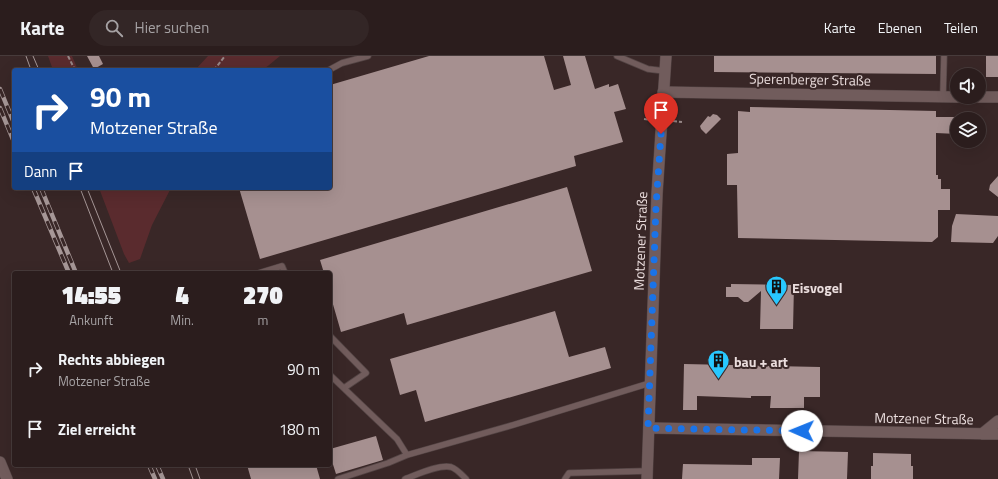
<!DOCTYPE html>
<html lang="de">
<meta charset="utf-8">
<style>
body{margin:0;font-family:"Titillium Web",sans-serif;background:#332626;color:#f1f3f6;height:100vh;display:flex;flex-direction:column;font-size:15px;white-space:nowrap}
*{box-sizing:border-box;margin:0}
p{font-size:13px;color:#a6a2a4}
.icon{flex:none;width:22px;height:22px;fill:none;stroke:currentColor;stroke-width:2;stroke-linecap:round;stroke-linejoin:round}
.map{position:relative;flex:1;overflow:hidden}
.panel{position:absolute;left:12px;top:215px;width:320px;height:196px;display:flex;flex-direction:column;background:#2b1d1d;border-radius:4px;box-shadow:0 4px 16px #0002,0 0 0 1px #473b3b}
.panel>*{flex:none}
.top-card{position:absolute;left:12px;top:12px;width:320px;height:122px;border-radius:4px;box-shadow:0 4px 16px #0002,0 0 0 1px #473b3b;background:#1a4fa0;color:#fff;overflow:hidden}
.tools{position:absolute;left:950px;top:12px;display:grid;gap:8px}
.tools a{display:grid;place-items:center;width:36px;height:36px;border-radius:50%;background:#2b1d1d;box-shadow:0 4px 16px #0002,0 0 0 1px #473b3b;font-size:20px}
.pin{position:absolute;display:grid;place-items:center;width:34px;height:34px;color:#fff;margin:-41px -17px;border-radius:50% 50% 50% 0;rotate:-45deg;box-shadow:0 0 4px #0007}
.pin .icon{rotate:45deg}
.me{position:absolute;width:44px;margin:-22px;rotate:271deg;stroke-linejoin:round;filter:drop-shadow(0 0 3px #0008)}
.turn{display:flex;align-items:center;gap:14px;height:84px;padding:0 12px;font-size:18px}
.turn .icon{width:52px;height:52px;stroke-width:2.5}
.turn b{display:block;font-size:28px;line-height:34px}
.then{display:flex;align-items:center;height:38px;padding:0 12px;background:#0003;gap:8px;font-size:15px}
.eta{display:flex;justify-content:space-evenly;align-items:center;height:68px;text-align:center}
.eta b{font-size:24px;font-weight:800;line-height:28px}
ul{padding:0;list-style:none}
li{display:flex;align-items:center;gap:12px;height:60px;padding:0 12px}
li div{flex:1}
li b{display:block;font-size:15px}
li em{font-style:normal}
header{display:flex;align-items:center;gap:24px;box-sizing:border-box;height:56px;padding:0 20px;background:#2b1d1d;border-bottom:1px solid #473b3b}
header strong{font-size:19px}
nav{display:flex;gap:22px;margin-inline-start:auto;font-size:14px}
.search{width:280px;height:36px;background:#332626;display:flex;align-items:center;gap:10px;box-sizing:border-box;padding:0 14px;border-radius:22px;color:#a6a2a4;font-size:15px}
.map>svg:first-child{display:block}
.green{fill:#5a2b2e}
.building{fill:#a69090}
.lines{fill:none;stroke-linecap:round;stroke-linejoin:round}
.service-casing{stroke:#544545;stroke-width:7}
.minor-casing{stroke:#544545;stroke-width:12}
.tertiary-casing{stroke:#544545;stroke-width:12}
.path{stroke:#968787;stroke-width:2;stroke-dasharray:4 2;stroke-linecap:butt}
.service{stroke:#715c5c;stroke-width:5.5}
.minor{stroke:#715c5c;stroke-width:11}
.tertiary{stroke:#715c5c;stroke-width:11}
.tram{stroke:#a69797;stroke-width:1}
.rail-casing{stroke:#a69797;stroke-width:4.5}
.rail{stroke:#392727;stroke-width:3;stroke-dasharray:9;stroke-linecap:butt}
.route{stroke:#1a73e8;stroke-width:7;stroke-dasharray:0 12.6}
.labels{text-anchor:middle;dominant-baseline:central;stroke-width:4;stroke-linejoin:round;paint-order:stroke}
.street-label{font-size:14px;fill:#eadddd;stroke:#392727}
.poi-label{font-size:14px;font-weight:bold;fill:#eadddd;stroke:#392727;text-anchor:start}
</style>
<header>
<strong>Karte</strong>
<div class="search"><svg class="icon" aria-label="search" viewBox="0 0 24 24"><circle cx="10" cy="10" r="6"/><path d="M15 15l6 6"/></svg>Hier suchen</div>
<nav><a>Karte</a><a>Ebenen</a><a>Teilen</a></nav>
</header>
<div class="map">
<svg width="998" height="423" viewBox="0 0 998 423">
<rect width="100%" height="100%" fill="#392727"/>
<path class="green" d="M48,0H72L78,14H53Z
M208,0H280L263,14H195Z
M99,132H171L152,169L140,203L129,207L124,198Z"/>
<path class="building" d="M87,0H99L103,8L94,13Z
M429,0H544L554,34L571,29L563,0H585L595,33L609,28V31L618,28L626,53L614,56L623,86L574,100L576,110L260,203L239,132H330V29Z
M714,0H936V18L714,16Z
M986,0H998V21H986Z
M750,51L936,55V61H957V78L936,77V119H938V123H941V133H950V154H938V181L932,186L738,182L737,129H727V98L738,97V55L750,56Z
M713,58L717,59L721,63L706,78L701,73L700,70L708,60L710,61Z
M998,120V141L989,134L990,129Z
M567,131L592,215L407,269L404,257L341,276L330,238V217H324L320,204Z
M956,158L998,160V180L993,187L951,186L952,170Z
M731,228L794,229L793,273H760L761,235L748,246H744L738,241H726V231H731Z
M555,255L569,301L605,291L611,312L425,366L416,334L400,339L390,303Z
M684,308L820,311V341H804V352H770L771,340H751V342L697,340V354H683Z
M376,380L383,404L336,418L330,399V393Z
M799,395L848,396L847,423H798Z
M873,397L911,398V410H913V423H871V410H873Z
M752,402H780L779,423H682L683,408L752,409Z
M247,409H316L320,423H251Z"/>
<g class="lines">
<defs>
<path id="service" d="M617,0L648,13L665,15
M329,14L342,7L368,0
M943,40L944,0
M259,217L282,210L285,217
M330,280L366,317L344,332
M330,319L397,383L407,399
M338,423L388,407L407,399L513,369L650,327
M405,423C416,419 439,408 451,411C457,413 462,419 466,423
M565,423L569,417L647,415"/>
<path id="minor" d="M663,36L957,41
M979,41H998
M649,372L998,378
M982,378L998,365
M0,406L7,423"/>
<path id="tertiary" d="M647,423L657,138L666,0"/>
</defs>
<use href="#service" class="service-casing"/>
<use href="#minor" class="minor-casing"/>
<use href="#tertiary" class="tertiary-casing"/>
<path class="path" d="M68,0L75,14
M214,14L225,0
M644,63L652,64
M673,65L682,66"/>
<use href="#service" class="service"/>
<use href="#minor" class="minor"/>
<use href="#tertiary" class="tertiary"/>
<path class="tram" d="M26,0L31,14
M33,0L39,14
M80,132L113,217
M87,132L121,217
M188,409L193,423
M195,409L200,423"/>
<defs>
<path id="rail" d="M0,33L14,67
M0,52L14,86
M33,132L69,217
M41,132L76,217
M149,409L155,423
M157,409L163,423"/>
</defs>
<use href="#rail" class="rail-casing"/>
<use href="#rail" class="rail"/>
</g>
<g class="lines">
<path class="route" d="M661,78L656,150L648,372L802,375"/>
</g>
<defs>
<symbol id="building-pin" viewBox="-11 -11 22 30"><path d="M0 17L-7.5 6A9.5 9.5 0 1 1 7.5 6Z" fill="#28c8ff" stroke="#392727"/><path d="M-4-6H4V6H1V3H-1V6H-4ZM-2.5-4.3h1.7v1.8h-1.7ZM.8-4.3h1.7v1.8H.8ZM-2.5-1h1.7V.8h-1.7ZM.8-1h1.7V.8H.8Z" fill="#111"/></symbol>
</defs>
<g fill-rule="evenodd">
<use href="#building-pin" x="764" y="218" width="25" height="34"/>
<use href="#building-pin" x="706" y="292" width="25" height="34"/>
</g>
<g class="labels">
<g class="street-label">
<text transform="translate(810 23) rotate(1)">Sperenberger Straße</text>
<text transform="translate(640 185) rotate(-88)">Motzener Straße</text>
<text transform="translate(924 362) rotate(1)">Motzener Straße</text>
</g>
<g class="poi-label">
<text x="792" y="231">Eisvogel</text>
<text x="734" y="305">bau + art</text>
</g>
</g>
</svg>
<div class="tools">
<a><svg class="icon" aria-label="sound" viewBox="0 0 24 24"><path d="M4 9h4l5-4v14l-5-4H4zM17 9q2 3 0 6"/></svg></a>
<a><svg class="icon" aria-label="layers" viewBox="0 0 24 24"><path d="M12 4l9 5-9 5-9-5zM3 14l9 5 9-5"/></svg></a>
</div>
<div class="pin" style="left:661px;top:78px;background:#d93025"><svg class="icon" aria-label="arrive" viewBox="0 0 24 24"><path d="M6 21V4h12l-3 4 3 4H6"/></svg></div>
<svg class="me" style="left:802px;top:375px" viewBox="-20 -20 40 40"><circle r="19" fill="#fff"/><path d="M0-13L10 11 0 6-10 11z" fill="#1a73e8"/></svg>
<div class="top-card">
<div class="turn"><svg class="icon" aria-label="right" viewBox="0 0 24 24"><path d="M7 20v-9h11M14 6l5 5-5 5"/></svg><div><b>90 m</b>Motzener Straße</div></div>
<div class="then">Dann<svg class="icon" aria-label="arrive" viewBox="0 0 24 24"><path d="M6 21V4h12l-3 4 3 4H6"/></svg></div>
</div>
<section class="panel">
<div class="eta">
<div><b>14:55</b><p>Ankunft</p></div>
<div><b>4</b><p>Min.</p></div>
<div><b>270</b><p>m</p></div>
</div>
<ul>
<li><svg class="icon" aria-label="right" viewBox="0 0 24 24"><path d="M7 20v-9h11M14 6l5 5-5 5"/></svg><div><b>Rechts abbiegen</b><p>Motzener Straße</p></div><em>90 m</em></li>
<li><svg class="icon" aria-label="arrive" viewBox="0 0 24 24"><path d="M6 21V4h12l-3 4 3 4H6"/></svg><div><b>Ziel erreicht</b></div><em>180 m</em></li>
</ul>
</section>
</div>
